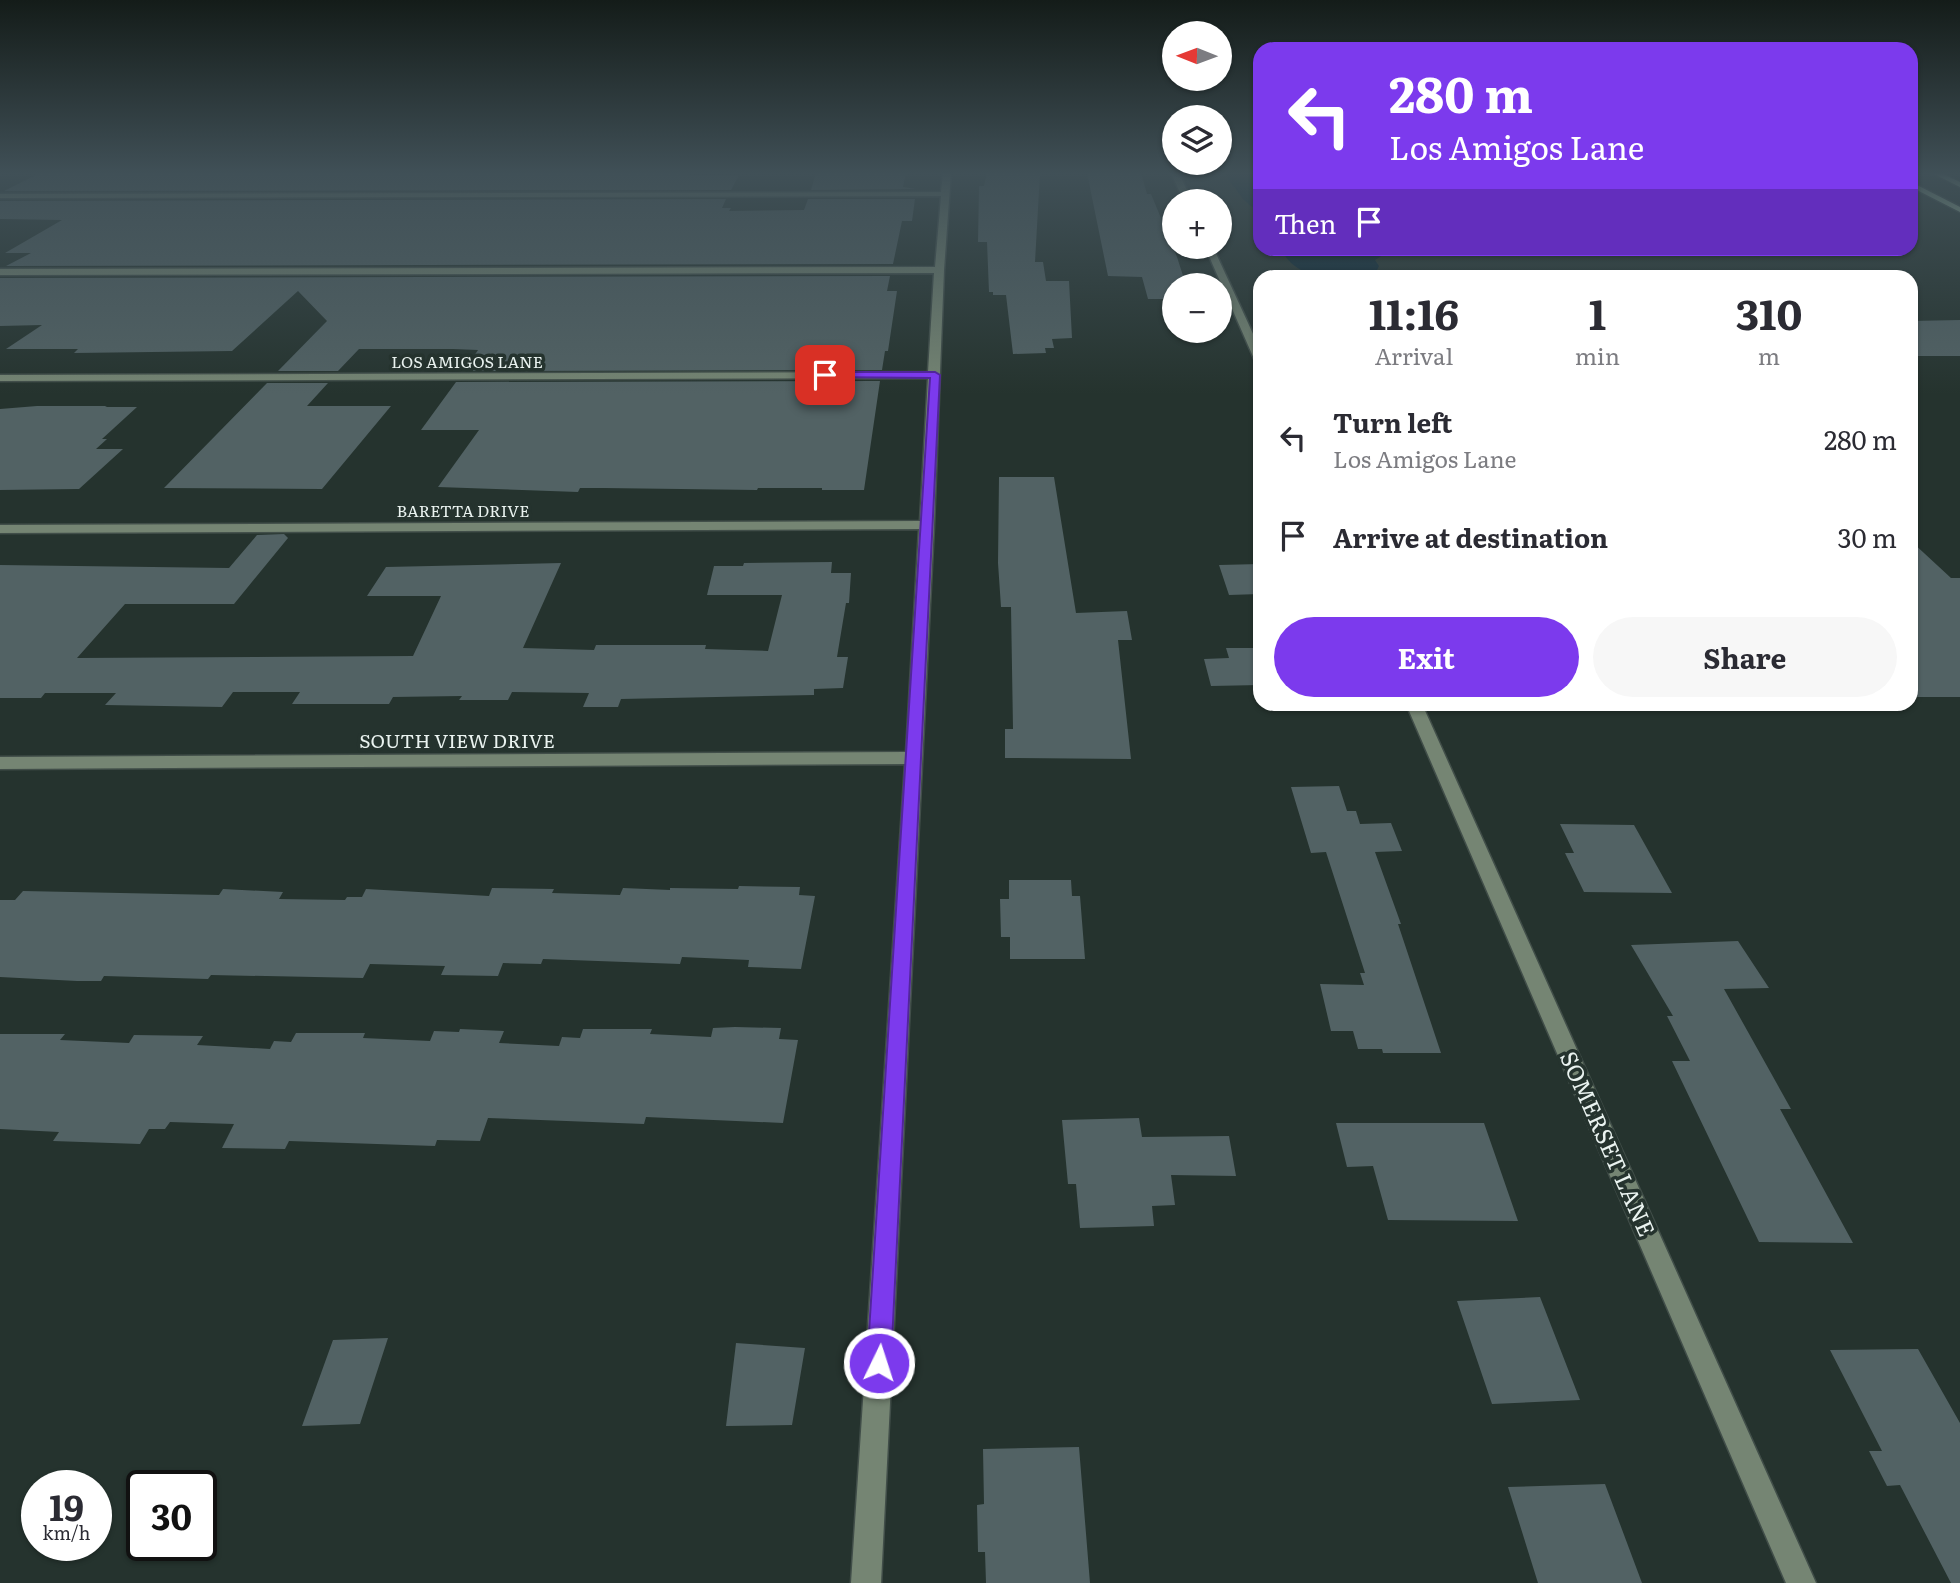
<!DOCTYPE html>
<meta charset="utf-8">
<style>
body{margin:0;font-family:Literata,serif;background:#f7f7f7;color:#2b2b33;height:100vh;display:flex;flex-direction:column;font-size:26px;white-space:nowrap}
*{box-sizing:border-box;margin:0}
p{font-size:23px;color:#7c7c81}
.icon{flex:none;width:38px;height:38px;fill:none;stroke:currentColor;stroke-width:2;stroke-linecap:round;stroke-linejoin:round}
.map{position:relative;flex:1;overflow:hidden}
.panel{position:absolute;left:1253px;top:270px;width:665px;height:441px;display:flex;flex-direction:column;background:#fff;border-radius:21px;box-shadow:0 2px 5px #0004}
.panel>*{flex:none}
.guide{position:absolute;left:1253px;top:42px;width:665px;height:214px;border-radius:21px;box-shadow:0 2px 5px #0004;background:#7c3aed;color:#fff;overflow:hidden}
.needle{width:46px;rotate:271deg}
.fabs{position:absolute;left:1162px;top:21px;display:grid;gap:14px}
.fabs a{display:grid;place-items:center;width:70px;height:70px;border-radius:50%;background:#fff;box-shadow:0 2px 5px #0004;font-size:35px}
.speed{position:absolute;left:21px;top:1470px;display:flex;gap:14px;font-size:35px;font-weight:700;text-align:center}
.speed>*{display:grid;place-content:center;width:91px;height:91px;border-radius:50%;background:#fff;box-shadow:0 2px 5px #0004;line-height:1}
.speed small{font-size:18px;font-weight:400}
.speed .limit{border:4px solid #111;border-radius:10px;background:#fff;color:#111}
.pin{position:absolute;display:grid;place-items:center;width:60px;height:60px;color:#fff;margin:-30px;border-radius:14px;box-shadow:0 4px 10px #0006}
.me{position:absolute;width:77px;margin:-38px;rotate:4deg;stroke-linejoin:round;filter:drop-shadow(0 0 5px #0008)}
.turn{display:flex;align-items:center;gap:24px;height:147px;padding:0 21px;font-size:32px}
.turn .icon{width:91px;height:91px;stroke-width:2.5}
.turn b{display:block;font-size:49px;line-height:60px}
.then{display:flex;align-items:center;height:66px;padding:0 21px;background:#0003;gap:14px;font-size:26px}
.eta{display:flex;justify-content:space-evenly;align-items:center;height:119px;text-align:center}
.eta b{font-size:42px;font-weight:700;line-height:49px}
.action{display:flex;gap:14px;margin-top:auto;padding:14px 21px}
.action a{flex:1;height:80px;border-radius:42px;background:#7c3aed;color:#fff;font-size:28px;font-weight:700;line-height:80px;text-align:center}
.action a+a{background:#f7f7f7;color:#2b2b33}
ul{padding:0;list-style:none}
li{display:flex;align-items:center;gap:21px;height:98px;padding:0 21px}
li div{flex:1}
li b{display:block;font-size:26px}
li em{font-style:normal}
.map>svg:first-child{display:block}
.water{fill:#052332}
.building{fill:#526264}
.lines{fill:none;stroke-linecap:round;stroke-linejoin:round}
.minor-casing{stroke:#414e49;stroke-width:3}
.major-casing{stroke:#414e49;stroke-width:3}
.minor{fill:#758573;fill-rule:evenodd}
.major{fill:#b9dbb5;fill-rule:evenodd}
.route{fill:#7c3aed;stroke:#51269a;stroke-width:2}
.labels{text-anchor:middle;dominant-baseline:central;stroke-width:7;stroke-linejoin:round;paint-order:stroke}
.far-street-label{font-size:16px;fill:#eaf3f0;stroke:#25332e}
.street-label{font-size:19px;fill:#eaf3f0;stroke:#25332e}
.near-street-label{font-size:23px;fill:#eaf3f0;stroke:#25332e}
</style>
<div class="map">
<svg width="1960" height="1583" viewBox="0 0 1960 1583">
<rect width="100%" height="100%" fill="#25332e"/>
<path class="water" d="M1224,173H1260V214L1243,199Z
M1281,249H1388V252L1375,260L1379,266L1374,276C1340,276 1299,285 1281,249Z"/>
<path class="building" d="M40,173H681L689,175H739L731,190L4,191Z
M816,173H906L903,187L916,189L811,190Z
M987,173H1040L1035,262H1043L1046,281H1069L1072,338L1052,339L1054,348H1045L1046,353L1013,354L1006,295H993V292H989L987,242H978L979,186H984Z
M1087,173H1141L1147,194H1151L1177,257L1186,285H1174V299H1148L1142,277L1108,276Z
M726,199L722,208H731L729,211L804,210L808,199H915L912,221H902L893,264L6,266L31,253H5L62,220L0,219V201Z
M890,276L887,291H897L888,351H885L882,370L464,371L478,350L453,349H359L338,371H278L327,321L298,291L232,351L74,353L78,349H6L42,325L0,326V278Z
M1960,320V356H1911V321Z
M880,381L864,490H822V488H758L757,490L603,488H580L578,492L438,487L479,430H421L456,382Z
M267,383H328L307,406H391L322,489L164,488Z
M37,406H107L105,407H137L102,439H107L96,449H123L79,489L0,490V409Z
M999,477H1054L1076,613L1127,611L1132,640H1118L1131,759L1005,758V729H1013L1011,607H1001L998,563Z
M284,534L288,538L234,604H125L77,658L413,656L441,596H367L386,567L561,563L523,648L594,650L596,645H706L705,649L768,651L782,595H707L714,566H743L744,563L832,562L831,573H851L849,603H846L837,657H848L843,688L814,689V695L621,699L618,707H583L589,693L512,692L508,700H459L462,696L393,697L389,704H292L300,692H233L222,707L105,705L116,693H45L41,698H0V565L229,568L257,535Z
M1911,541L1951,578H1960V697H1911Z
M1260,564V594L1229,595L1219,565Z
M1226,648H1260V685L1211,686L1204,659L1229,658Z
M1339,786L1347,811H1356L1360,824L1391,823L1402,851L1375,852L1401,924H1398L1441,1053H1383L1382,1049H1358L1353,1031H1331L1320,984L1364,985L1360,973H1365L1326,852L1311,853L1291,787Z
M1560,824L1634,825L1672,893L1584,892L1565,853H1574Z
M1009,880H1071L1072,896H1080L1085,959H1010V937H1001L1000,899H1009Z
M739,886L800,887L799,895L815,896L801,969L748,967L749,960L682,957L680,964L543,959L541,964L503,963L498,976L441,975L445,966L370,964L363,978L211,975L208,979L104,976L101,981H77L0,977V900H15L23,891L219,895L223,889L283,892L279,899L345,900L347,897H362L366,889L489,896L492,888L554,889L552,893L620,895L623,888L670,890V888L738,889Z
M1738,941L1769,988L1724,989L1791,1109H1780L1853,1243L1759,1242L1672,1061H1690L1667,1016H1673L1631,945Z
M735,1027L781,1028L779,1039L798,1040L783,1123L646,1117L644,1124L488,1118L480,1141L437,1140L435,1146L289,1141L285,1149L222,1148L234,1124L170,1122L165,1129H149L140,1144L53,1141L59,1132L0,1129V1034H65L60,1040L129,1043L134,1035L203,1036L197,1045L270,1049L274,1041L291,1042L296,1033H365L363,1038L430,1041L434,1031L459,1032L460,1029L504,1031L499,1043L559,1046L562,1037L580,1038L583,1029H652L650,1034L711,1037L713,1028Z
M1139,1118L1142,1137L1229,1136L1236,1176L1171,1175L1175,1205L1152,1206L1154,1226L1080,1228L1076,1184H1068L1062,1120Z
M1336,1123H1484L1518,1221L1388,1220L1373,1166L1347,1167Z
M1540,1297L1580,1400L1492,1404L1457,1301Z
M388,1338L360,1424L302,1426L333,1340Z
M736,1343L805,1348L792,1425L726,1426Z
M1918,1349L1960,1423V1583H1951L1900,1485L1887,1486L1869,1451H1882L1830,1350Z
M1079,1447L1090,1583H986L985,1552H978L977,1505L984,1504L983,1449Z
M1605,1484L1642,1583H1538L1508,1487Z"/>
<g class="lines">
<defs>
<path id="minor" d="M943,173H951L944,270L934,525L881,1583H851L905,764L0,769V757L906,752L919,529L0,533V525L920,521L928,378L0,381V375L928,372L934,273L0,275V269L935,267L941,196L0,198V194L941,192Z
M1171,173H1179L1192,201H1184Z
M1205,247H1213L1260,349V364L1255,361Z
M1406,704H1422L1816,1583H1786Z"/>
<path id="major" d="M1932,173H1941L1960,182V187Z
M1911,182L1960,207V212L1911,187Z"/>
</defs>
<use href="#minor" class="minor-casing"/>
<use href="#major" class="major-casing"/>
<use href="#minor" class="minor"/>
<use href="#major" class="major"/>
</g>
<linearGradient id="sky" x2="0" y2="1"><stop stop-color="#141c19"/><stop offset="0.44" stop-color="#405057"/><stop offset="1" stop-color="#405057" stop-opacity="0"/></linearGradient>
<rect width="1960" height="394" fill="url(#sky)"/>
<path class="route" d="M825,372H935L940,375L891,1363L887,1371L879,1375L870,1371L867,1363L930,378L821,377V373Z"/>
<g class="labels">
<g class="far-street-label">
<text x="467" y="361">LOS AMIGOS LANE</text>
<text x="463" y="510">BARETTA DRIVE</text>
</g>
<g class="street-label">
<text x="457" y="740">SOUTH VIEW DRIVE</text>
</g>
<g class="near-street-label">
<text transform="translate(1609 1143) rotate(66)">SOMERSET LANE</text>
</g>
</g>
</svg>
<div class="fabs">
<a><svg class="needle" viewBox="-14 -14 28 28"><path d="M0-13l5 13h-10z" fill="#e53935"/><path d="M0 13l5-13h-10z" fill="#7c7c81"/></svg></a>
<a><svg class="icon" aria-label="layers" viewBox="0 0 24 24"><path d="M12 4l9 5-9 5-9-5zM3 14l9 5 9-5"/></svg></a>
<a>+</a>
<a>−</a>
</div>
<div class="speed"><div>19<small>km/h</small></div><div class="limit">30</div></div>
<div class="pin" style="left:825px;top:375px;background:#d93025"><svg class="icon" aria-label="arrive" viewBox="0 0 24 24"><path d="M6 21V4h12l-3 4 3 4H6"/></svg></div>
<svg class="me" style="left:879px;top:1363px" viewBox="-20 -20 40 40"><circle r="17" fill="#7c3aed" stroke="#fff" stroke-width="3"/><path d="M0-11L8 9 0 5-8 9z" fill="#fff"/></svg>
<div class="guide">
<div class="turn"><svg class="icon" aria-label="left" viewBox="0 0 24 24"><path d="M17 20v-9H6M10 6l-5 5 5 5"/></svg><div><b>280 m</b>Los Amigos Lane</div></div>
<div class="then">Then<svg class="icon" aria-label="arrive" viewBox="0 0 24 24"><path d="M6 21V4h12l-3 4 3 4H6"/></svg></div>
</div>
<section class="panel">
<div class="eta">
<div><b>11:16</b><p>Arrival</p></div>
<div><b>1</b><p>min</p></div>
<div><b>310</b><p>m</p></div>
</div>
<ul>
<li><svg class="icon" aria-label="left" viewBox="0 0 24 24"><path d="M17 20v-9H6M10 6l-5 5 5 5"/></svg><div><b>Turn left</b><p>Los Amigos Lane</p></div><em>280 m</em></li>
<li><svg class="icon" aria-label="arrive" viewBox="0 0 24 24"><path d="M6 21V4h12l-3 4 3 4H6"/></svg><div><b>Arrive at destination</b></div><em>30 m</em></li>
</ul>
<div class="action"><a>Exit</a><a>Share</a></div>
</section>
</div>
